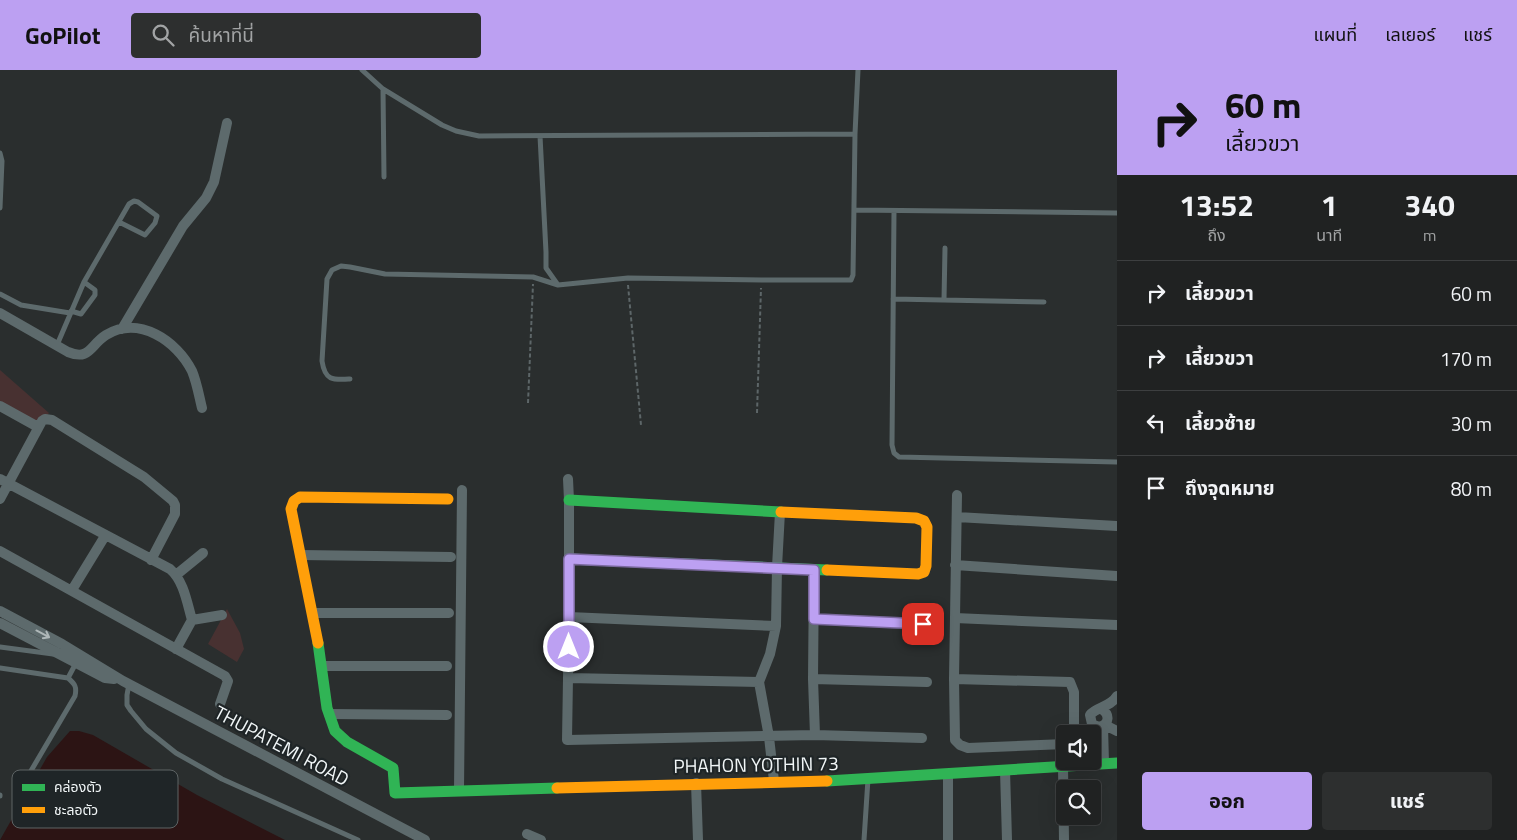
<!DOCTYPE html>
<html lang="th">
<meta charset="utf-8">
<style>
body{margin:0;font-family:"Titillium Web","Noto Sans Thai",sans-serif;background:#2d2f2f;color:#f1f3f6;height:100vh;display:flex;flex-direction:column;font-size:19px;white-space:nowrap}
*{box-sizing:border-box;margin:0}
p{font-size:16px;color:#a2a4a5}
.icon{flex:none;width:28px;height:28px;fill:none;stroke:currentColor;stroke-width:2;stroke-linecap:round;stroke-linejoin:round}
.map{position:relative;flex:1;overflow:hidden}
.drawer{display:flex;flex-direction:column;background:#202222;width:400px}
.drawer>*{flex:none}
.banner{background:#bca0f2;color:#111;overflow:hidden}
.fabs{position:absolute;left:1056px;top:655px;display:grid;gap:10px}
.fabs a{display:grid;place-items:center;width:45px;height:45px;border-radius:5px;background:#202222;box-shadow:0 5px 20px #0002,0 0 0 1px #3d3f40;font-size:25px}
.pin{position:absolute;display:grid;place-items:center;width:42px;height:42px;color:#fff;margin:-21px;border-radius:10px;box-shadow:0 2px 8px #0006}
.me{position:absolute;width:55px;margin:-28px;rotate:0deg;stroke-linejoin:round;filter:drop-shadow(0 0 4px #0008)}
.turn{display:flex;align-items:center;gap:18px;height:105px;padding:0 25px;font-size:22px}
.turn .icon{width:65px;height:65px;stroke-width:2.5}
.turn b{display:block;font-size:35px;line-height:42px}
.eta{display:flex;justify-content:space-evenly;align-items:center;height:85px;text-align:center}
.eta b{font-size:30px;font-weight:700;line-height:35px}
.button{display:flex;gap:10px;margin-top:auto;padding:10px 25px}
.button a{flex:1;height:58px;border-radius:5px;background:#bca0f2;color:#111;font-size:20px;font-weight:700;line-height:58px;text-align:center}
.button a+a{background:#2d2f2f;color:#f1f3f6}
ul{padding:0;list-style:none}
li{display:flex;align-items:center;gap:15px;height:65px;padding:0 25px;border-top:1px solid #3d3f40}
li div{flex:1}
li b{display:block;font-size:19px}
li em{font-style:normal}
header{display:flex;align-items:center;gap:30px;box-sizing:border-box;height:70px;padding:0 25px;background:#bca0f2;color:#111}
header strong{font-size:24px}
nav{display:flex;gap:28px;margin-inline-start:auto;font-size:18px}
.search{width:350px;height:45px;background:#2d2f2f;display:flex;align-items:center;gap:12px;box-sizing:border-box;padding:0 18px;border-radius:5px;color:#a2a4a5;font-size:19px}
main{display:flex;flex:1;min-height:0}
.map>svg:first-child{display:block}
.green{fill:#483131}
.water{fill:#2c1414}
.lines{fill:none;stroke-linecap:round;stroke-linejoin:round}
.path{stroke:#5d6668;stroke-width:2;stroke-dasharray:4 2.5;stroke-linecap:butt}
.lane{stroke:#5d6a6c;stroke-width:5}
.street{stroke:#5d6a6c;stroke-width:10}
.fast{stroke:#30b455;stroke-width:11}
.slow{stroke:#ff9f0a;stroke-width:11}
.oneway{stroke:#aeb7b8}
.route-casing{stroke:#7a689d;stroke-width:12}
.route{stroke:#bca0f2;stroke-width:9}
.labels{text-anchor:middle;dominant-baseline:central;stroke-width:4.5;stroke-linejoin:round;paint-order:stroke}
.street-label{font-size:19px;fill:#f1f6f7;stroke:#1f2527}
.key{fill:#1f2527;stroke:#5e6465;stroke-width:1}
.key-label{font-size:14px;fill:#f1f6f7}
</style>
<header>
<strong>GoPilot</strong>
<div class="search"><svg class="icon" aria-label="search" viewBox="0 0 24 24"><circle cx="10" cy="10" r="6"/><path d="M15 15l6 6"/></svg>ค้นหาที่นี่</div>
<nav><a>แผนที่</a><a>เลเยอร์</a><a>แชร์</a></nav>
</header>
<main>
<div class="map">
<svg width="1117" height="770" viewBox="0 0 1117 770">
<rect width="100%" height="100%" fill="#2a2e2e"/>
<path class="green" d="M0,300L49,343L38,357L0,336Z
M227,539L240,563L244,579L237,592L208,574Z"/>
<path class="water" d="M70,661H79L93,665L197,725L285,770H0L47,687Z"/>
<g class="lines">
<path class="path" d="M628,215L641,355
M528,333L533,214
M757,343L761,218"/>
<path class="lane" d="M362,0L383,19L442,55L456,61L479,66L855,64
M383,19L384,107
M0,83L2,91L0,138
M854,140L1117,143
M894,141L892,375L894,383L899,387L1117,392
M558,215L628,208L762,210H851L853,205L855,64L858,0
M0,224L21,235L70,243
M893,229L1044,232
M944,230L945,178
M71,241L81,244L95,225V220L84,212
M57,275L84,212L129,134L134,131L138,132L157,146L155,153L145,165L119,152
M350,309C333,310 325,311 322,291L327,209L332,200L341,196L350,197L385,204L533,207L558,215L546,198V182L540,66
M0,577L53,584
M0,598L68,608C75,614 77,617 75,626L25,711
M68,608L76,593
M129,614L127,625V635L131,641L146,659L176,683L222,709L358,770
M0,726V725
M864,770L868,709"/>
<path class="street" d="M0,243L68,282C90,291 90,275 106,265C139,245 177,271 192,301C197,313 199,326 202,338
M122,259L183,156L206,128L214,112L227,53
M0,336L38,357
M0,409L170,499C184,511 187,533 192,550L176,579
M568,409L569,430V547L567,670L815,665L922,668
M957,425L954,609L955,670L960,675L968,678L1065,674
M0,429L42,351L45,349L52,350L144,407L173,431L175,435V444L151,490
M957,447L1117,456
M0,481L225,606L228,611L220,634
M300,485L451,487
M955,495L1117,506
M814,500L813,609L815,665
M176,505L203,483
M72,520L105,466
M0,541L62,574L123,611L425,770
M312,543H449
M569,547L776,556
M955,548L1117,555
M814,549L923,554
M192,550L222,545
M0,553L105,608L114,609
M322,596H447
M569,608L759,612
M813,609L927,612
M954,609L1070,612L1074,622V664
M1101,639C1110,644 1110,654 1099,657L1092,654L1090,645C1096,637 1111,637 1117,626
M329,644L447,645
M1105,655L1117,661
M1103,656L1104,693
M1095,693V656
M1063,696L1064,770
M1005,700L1007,770
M948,704V770
M774,711L769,667L759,612L770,584L776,556L777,497L780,442
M696,713L698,770
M459,720L462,420
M527,764L541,770"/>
<path class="fast" d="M569,430L781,442
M569,489L827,500
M318,573L327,638L335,661L347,672L393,698L395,723L557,718
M827,711L1117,693"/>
<path class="slow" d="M781,442L916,448L924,451L927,457L926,496L924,502L918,504L827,500
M318,573L291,439L294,431L300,427L448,429
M557,718L827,711"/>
</g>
<defs><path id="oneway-shaft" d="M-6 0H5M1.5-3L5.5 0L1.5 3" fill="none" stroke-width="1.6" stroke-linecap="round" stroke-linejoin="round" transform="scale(1.25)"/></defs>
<use class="oneway" href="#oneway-shaft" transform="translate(43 564) rotate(28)"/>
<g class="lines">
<defs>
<path id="route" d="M569,577V489L814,500V549L923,554"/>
</defs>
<use href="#route" class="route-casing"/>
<use href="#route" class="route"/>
</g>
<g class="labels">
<g class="street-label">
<text transform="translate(282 675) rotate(28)">THUPATEMI ROAD</text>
<text transform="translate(756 694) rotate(-1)">PHAHON YOTHIN 73</text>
</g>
</g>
<rect x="12" y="700" width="166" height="58" rx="8" class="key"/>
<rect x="22" y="714" width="23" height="7" fill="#30b455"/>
<rect x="22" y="737" width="23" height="6" fill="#ff9f0a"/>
<g class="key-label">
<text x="54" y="722">คล่องตัว</text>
<text x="54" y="745">ชะลอตัว</text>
</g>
</svg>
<div class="fabs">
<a><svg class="icon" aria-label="sound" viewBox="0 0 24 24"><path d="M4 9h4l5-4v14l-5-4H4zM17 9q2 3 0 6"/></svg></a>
<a><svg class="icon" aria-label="search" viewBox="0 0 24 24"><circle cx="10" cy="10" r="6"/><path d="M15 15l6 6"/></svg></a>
</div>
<div class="pin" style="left:923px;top:554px;background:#d93025"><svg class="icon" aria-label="arrive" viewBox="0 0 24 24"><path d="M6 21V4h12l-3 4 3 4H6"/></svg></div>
<svg class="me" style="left:569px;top:577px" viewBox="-20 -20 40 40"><circle r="17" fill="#bca0f2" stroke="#fff" stroke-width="3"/><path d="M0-11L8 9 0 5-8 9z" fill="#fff"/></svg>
</div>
<section class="drawer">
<div class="banner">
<div class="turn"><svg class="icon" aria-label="right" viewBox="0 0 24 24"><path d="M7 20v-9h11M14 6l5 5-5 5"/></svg><div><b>60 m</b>เลี้ยวขวา</div></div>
</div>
<div class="eta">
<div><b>13:52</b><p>ถึง</p></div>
<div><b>1</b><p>นาที</p></div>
<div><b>340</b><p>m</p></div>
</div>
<ul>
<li><svg class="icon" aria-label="right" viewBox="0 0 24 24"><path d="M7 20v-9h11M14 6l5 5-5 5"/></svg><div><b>เลี้ยวขวา</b></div><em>60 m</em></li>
<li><svg class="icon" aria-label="right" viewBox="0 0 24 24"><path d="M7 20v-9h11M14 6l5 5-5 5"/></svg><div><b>เลี้ยวขวา</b></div><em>170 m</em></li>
<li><svg class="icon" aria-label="left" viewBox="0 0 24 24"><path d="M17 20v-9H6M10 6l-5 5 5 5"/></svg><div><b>เลี้ยวซ้าย</b></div><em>30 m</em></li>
<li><svg class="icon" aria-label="arrive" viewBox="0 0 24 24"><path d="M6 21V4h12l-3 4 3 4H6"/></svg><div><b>ถึงจุดหมาย</b></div><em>80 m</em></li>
</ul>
<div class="button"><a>ออก</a><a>แชร์</a></div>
</section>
</main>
